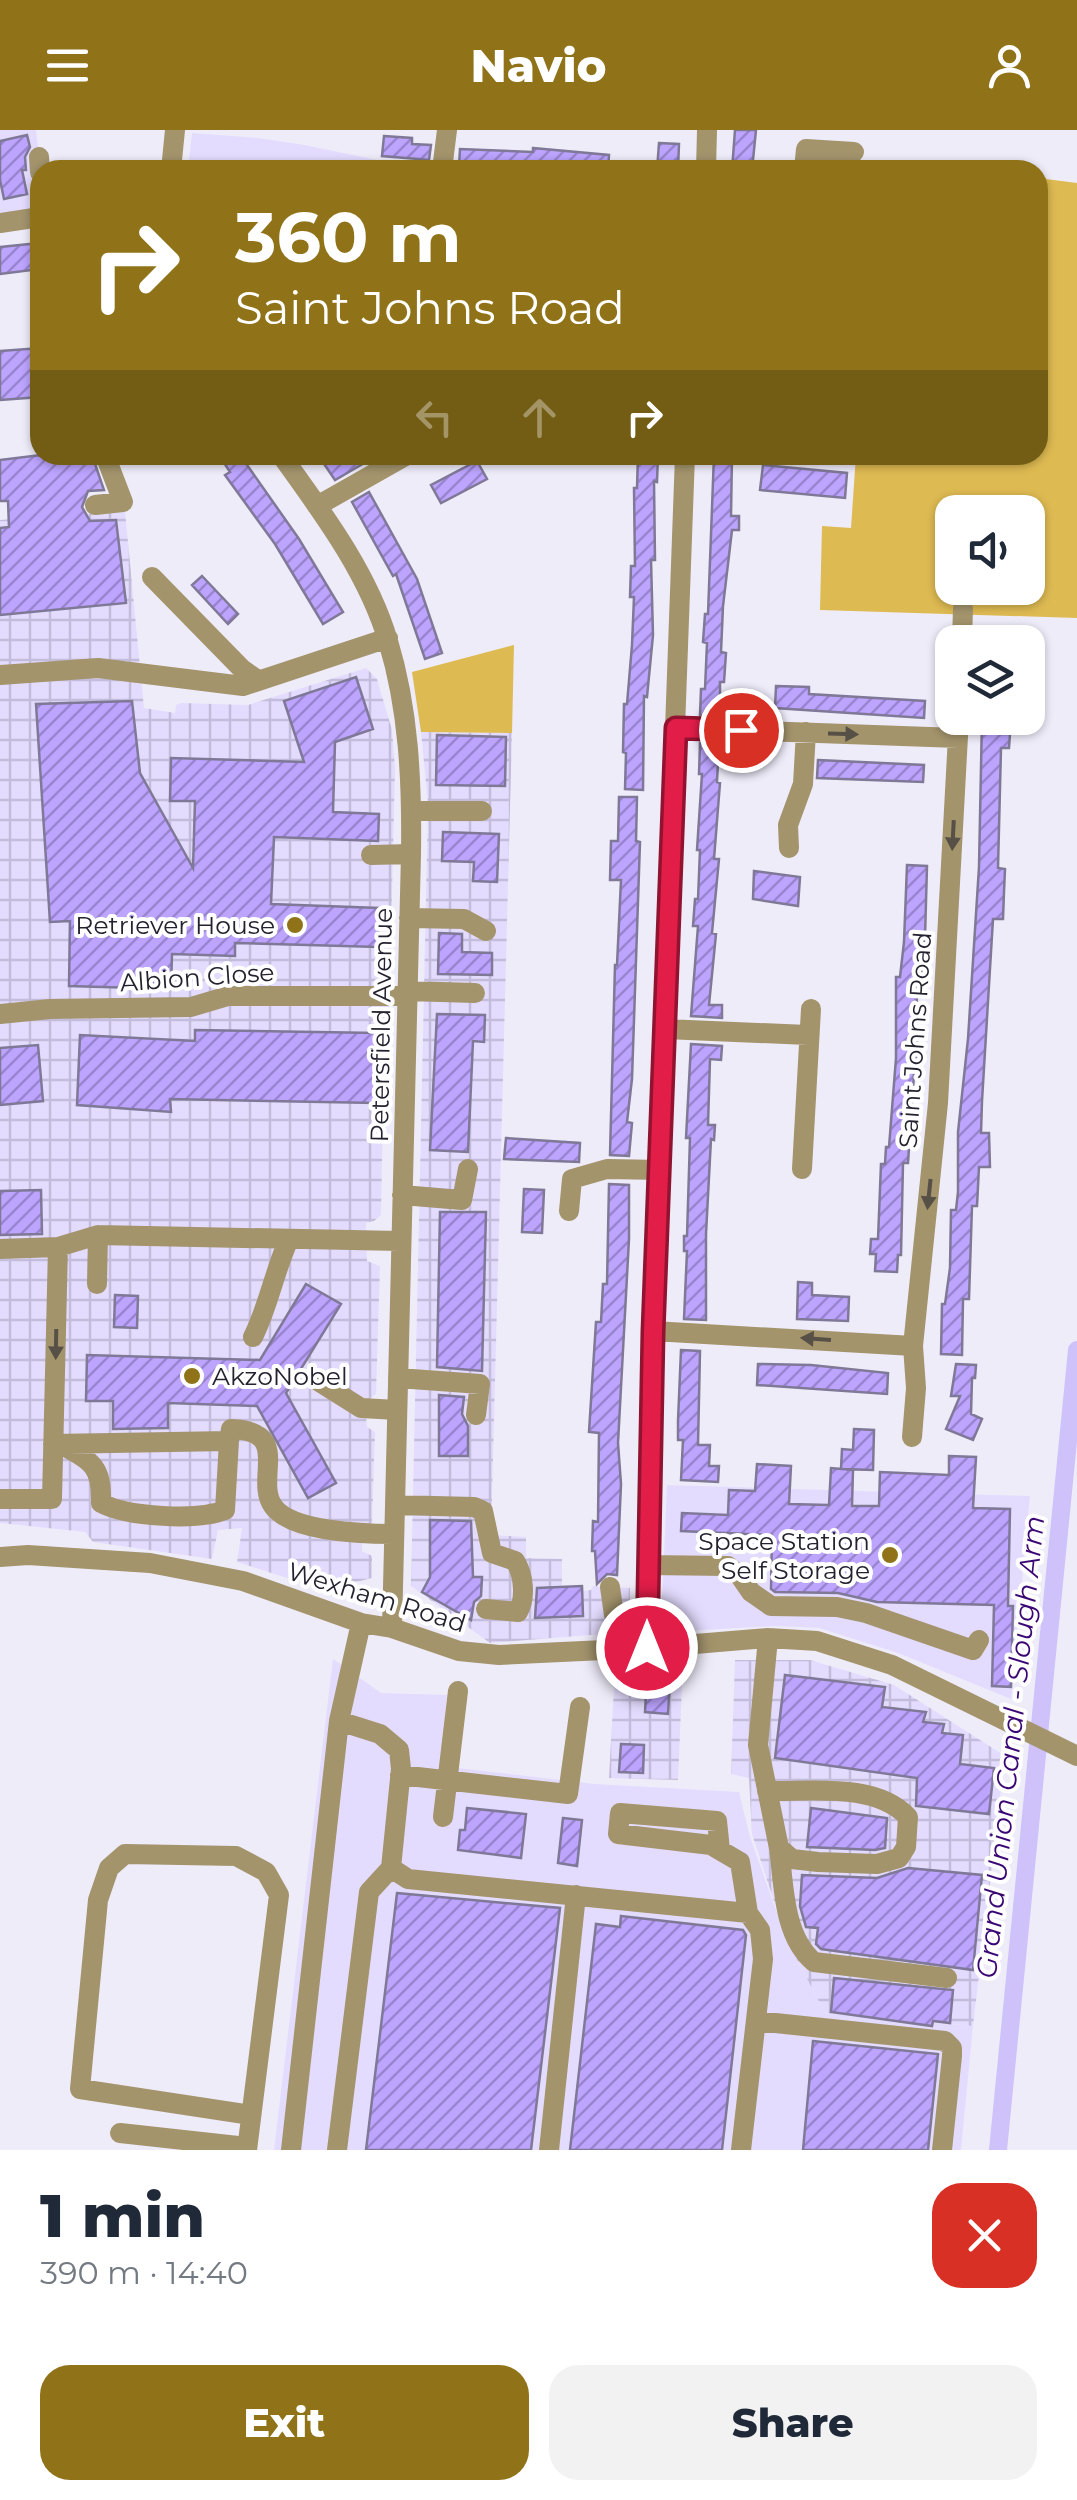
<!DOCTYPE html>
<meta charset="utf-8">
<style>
body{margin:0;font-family:Montserrat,sans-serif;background:#f2f2f3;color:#1f2937;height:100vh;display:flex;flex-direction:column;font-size:38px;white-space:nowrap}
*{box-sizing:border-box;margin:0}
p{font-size:32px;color:#747a83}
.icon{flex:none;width:55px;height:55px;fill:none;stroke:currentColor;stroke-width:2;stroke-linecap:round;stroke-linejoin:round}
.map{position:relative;height:2020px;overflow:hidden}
.drawer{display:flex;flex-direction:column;background:#fff;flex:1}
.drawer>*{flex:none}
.guide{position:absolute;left:30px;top:30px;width:1018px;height:305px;border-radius:30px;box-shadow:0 2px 8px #0004;background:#907319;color:#fff;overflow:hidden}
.fabs{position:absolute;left:935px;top:365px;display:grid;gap:20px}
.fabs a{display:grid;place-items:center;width:110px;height:110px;border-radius:20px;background:#fff;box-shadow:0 2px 8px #0004;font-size:50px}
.pin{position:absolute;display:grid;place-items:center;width:85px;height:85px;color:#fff;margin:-42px;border:5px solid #fff;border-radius:50%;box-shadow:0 2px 10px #0007}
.me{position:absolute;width:110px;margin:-55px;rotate:0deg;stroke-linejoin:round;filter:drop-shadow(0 0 8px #0008)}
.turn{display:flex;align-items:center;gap:35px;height:210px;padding:0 40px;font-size:45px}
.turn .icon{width:130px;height:130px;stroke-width:2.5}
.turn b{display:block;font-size:70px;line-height:85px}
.lanes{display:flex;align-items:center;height:95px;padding:0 40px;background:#0003;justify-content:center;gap:50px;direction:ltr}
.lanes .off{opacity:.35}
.round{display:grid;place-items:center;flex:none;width:105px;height:105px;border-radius:30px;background:#f2f2f3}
.head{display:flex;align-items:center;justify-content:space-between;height:170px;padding:0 40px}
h1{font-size:60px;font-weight:800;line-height:75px}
.primary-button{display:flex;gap:20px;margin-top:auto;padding:20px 40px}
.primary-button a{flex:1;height:115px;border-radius:30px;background:#907319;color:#fff;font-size:40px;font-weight:800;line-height:115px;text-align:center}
.primary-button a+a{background:#f2f2f3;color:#1f2937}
header{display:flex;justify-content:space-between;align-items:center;height:130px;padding:0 40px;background:#907319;color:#fff;font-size:45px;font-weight:800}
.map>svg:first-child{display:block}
.built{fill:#e4dcfe}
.industrial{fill:url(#industrial-grid)}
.park{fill:#deba52;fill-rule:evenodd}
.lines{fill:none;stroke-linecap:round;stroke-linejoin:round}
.canal{stroke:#cfc2fa;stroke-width:18}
.building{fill:url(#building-hatch);stroke:#7f7897;stroke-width:2.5}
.minor{stroke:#a3946c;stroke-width:20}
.oneway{fill:#575047}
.route-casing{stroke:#92132f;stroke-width:25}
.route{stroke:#e11d48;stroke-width:18}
.poi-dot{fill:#907319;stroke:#fff;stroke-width:4}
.labels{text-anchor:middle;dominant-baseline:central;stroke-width:8;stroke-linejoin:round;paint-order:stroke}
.poi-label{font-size:25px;fill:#25222f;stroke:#fff;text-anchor:end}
.street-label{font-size:25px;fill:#25222f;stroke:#fff}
.water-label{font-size:28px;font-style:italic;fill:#390673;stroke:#fff}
</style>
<header><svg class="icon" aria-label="menu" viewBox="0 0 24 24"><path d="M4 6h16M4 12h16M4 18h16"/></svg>Navio<svg class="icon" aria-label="person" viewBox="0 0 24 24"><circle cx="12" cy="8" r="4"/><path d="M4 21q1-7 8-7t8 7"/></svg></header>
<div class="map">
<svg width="1077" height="2020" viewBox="0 0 1077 2020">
<defs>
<pattern id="industrial-grid" width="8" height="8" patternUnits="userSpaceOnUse" patternTransform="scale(2.5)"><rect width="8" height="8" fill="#e4dcfe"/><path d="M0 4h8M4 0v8" fill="none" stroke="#c3bcda"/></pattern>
<pattern id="building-hatch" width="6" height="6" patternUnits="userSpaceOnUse" patternTransform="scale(2.5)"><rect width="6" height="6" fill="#bca4ff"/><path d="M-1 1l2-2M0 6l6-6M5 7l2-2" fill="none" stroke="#9985cf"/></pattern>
</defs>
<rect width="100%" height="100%" fill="#efecfa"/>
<path class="built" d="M0,0H36L41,40L40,83L0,88Z
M192,3L258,8L305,15L377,30L376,40H188Z
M667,1355L1030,1366L1011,1569L898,1523L819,1498L775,1496L666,1502L661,1493Z
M333,1529L381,1563L447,1565L441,1636L595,1654L739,1662L750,1707L787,1811L825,1883L973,1896L961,2020H274Z"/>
<path class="industrial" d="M125,381L144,578L175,583L176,575L181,573L248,575L366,538L377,549L392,600L395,638L387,973L383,983L381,1085L374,1091L366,1093L367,1131L380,1136L376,1264L365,1273L367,1297L375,1302L372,1393L362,1398V1421L372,1426V1448L325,1460L237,1432L242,1398L218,1400L212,1429L93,1412L85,1402L0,1393V390Z
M421,602L512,603L491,1405L526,1407V1428L562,1429V1463L591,1460L593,1456L630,1458L629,1502L490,1513L411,1456L428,674Z
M735,1530H810L894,1555L1005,1626L973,1896L825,1883L787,1811L752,1704L749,1648L731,1644Z
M683,1532L678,1650L609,1648L615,1539Z"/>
<path class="park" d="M1038,48L1077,53V488L820,480L822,396L851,398L856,325H1038ZM952,382H1028V458H952Z
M514,515L512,603L421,602L412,542Z"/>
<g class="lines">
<path class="canal" d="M998,2020L1077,1220"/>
</g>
<path class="building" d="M735,0H756L752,40H732Z
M27,5L30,17L25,27L26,40H22L27,64L4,69L0,50V11Z
M384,6L412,8V14L431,15L429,30L382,26Z
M659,13L679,14L678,40H657Z
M533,18L609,25L608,40H509L459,36L460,19L533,22Z
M40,113V139L0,144V117Z
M40,218V267L0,270V221Z
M41,325H92L104,360L88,361L82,377L90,391L116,390L126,473L0,485V398L9,397L8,371H0V330Z
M219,325H240L299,409L343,482L323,494L275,414L225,345L230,342Z
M318,325H353L361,335L335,350Z
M638,325H658L657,352L654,351L655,430H651L653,505L647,567L644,566L643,660L625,659L626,623L623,622L624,574H627L632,515L634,467H630L631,436H635L634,358H637Z
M714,325H732L731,386H739V400H732L723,476L721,522L726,523L724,552H720V586L700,585L701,559H705L707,513L703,512L705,484H708Z
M477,331L487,349L441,373L431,355Z
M763,335L847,343L845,368L760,360Z
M369,362L417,449L442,523L425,529L396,444L393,446L352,372Z
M202,446L238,484L228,494L192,455Z
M356,547L373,599L335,612L333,682L379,684L378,711L274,707L271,774L379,778L378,817L235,813V826L172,824L171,859L69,856L70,791L50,792L36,574L132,571L140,643L193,738L195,671H170L171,628L304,632L284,571Z
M776,556L809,557V564L925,571L924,588L775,578Z
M982,588H1001L1000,604H1010L1009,618H1001L998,738L1005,739L1004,762L1003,789H993L982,971L981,1003H989L990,1037H979L977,1076H972L969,1169H963L962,1225L941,1224L942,1174H945L950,1138L951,1080H956L958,1062V1002L968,909L979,737Z
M437,605L506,607L505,656L436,655Z
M700,613H719L717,652L720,653L714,729H719L712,803L716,804L709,875H722V888L691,886L698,796H693L695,769H698L700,720H697L702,644H699Z
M818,630L924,635L923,652L817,648Z
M619,667H637L636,711L640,712L632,949L627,992L632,993L629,1026L610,1025L615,835H617L621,750H610L611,711H618Z
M443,702L499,704L497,752L473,751L474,732L442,731Z
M907,735L927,736L925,808L921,844H918L916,890L918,929H915L908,1033H903L901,1125H898L897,1142L875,1141L876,1124H870L871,1109H878L881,1034H885L886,1017H889L896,928V847H900L904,812Z
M754,741L800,747L798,776L753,769Z
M439,803L462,804V822L492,823V845L438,844Z
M437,884L485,885L484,912L473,911L468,1022L430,1020Z
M195,900L377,903L376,973L170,969L171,982L77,975L80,905L195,911Z
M691,914L722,916L721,930L710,929L708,995H715L714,1010L711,1009L706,1104V1190L684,1189L687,1121H684V1106H687L690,1008H686Z
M38,915L43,971L0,975V918Z
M506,1008L580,1013L579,1032L504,1029Z
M609,1054L629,1055V1109L618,1313L621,1354L617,1445L607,1444L597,1454L595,1421H592L593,1391L598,1392L599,1303L589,1302L596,1192H601L603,1154H607Z
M524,1059L544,1060L542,1103L522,1102Z
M41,1060L42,1104L0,1105V1061Z
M440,1082H486L482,1241L437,1237Z
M798,1152L812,1153V1165L849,1167L848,1191L797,1189Z
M306,1154L341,1174L286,1263L336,1353L308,1368L257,1276L168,1273V1298L113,1299V1271H86L87,1225L260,1230Z
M115,1165L138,1166L137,1198L114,1197Z
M681,1220L700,1221L698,1315H710L709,1336H719L718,1352L681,1350L683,1310H678V1291Z
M758,1234L811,1235L888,1243L887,1264L757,1255Z
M956,1234L976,1235L975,1248H972L971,1284L982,1289L973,1310L946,1299L960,1266H951Z
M439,1265L464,1267L462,1284L468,1296V1326H439Z
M854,1299L874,1300L873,1340L841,1339L842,1319L853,1320Z
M949,1326L976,1327L973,1378L1010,1379L1008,1476H1013L1011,1557L992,1556L994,1475L877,1472L838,1463L775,1462L771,1459L772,1405L681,1401L682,1383L728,1385L729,1360L755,1361L757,1334L791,1336L789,1374L829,1375L831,1338L853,1340L852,1376H879L880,1342L949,1345Z
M430,1390L471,1391L473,1447H482L481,1466L474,1472L471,1490L422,1462L430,1447Z
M582,1456L583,1486L535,1488L537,1458Z
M785,1545L885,1557L882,1577L926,1582L923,1592L944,1594L942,1603L963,1605L960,1634L994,1638L989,1684L916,1676L917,1648L775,1628Z
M647,1547L670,1549L668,1584L645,1582Z
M621,1614L644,1615L643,1643L619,1642Z
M467,1678L526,1684L521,1728L458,1720L460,1700H465Z
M811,1678L887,1688L885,1718L875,1720L807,1717Z
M563,1688L582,1690L577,1736L558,1733Z
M908,1738L982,1745L973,1840L821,1819L816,1814L818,1798L806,1797L800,1776L802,1745L877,1748Z
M397,1763L560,1778L531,2020H366Z
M621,1786L743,1800L746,1805L722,2020H570L596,1794L620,1797Z
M834,1848L953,1860L950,1893L933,1891L932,1896L831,1882Z
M813,1911L938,1924L928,2020H803Z"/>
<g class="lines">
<path class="minor" d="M39,27L40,42
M171,40L175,0
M442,40L447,0
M706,40L707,0
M804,40L806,19L854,22
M0,93L40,87
M281,325C322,382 368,443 388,511C409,580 412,652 411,724L392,1498
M95,375L123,372L105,325
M317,376L407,325
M152,447L242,539L259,551
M962,512L963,478
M0,545L98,538L243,556L388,508
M676,598L958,608
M411,681H482
M789,718L788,695L803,654L806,602
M371,725L411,724
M409,788L464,789L486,801
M407,861L475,863
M0,884L50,879L191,877L228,866H407
M665,899L808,905
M802,1039L811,879
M402,1065L462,1070L468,1039
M569,1081L572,1049L607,1039L661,1040
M0,1119L58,1117L98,1105L400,1111
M97,1154L98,1105
M653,1201L913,1216
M253,1207C269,1175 274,1142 289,1109
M398,1248L480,1254L476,1285
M318,1251L361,1278L397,1280
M912,1307L916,1258L913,1216L938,973L959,588
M229,1311L231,1299C293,1301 254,1348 273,1376C291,1402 365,1404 394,1404
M53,1314L229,1311L225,1380C198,1391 127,1387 101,1373C102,1337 93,1332 62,1315
M0,1369H52L58,1117
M395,1375L474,1377L483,1381L492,1423L515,1431C524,1445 526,1468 518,1482L486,1479
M0,1427L28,1425L150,1433L243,1451L361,1493L392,1498L459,1521L499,1525L647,1518L768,1508L817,1511L892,1535L1077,1626
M647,1435L728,1436L740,1446L751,1462L771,1476L837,1477L866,1483L973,1520L979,1510
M610,1457L614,1485L647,1496
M647,1518L653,1201L685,325
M339,1591L380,1604L399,1620L401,1639L391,1738L408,1749L748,1783L740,1732L711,1715L618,1704L620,1683L717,1691L720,1720
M400,1645L568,1664L580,1577
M767,1661C811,1662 875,1652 908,1687L906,1717L899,1728L877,1734L818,1732L792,1729L779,1718L758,1615L768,1508
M443,1687L458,1561
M779,1718C784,1755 783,1806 814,1832L947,1848
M756,1891L945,1911L952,1918V1926L942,2020
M120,2003L247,2017
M247,2020L279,1765L266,1742L236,1726L125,1724L109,1738L98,1770L80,1959L251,1985
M291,2020L339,1591L361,1493
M337,2020L369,1762L391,1738
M549,2020L576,1765
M741,2020L763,1829L760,1800L748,1783"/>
</g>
<defs><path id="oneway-solid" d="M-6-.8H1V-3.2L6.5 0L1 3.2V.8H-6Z" transform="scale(2.5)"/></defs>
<g class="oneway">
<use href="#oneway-solid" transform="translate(843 604) rotate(2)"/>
<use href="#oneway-solid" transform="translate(953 705) rotate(93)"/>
<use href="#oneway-solid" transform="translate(929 1064) rotate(96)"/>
<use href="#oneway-solid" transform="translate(816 1209) rotate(-176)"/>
<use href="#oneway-solid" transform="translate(56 1214) rotate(91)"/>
</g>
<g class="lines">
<defs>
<path id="route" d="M647,1518L653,1202L676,598L741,600"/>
</defs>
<use href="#route" class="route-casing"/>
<use href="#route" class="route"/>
</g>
<g class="poi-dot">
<circle cx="295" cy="795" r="10"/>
<circle cx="192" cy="1246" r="10"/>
<circle cx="890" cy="1425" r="10"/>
</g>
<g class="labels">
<g class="poi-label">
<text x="275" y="795">Retriever House</text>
<text x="212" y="1246" text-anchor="start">AkzoNobel</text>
<text x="870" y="1411">Space Station<tspan x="870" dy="29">Self Storage</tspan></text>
</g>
<g class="street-label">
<text transform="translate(197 847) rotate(-4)">Albion Close</text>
<text transform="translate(381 895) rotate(-89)">Petersfield Avenue</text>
<text transform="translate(915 910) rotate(-86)">Saint Johns Road</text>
<text transform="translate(377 1467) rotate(17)">Wexham Road</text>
</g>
<g class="water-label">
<text transform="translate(1010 1617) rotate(-84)">Grand Union Canal - Slough Arm</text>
</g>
</g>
</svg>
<div class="fabs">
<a><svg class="icon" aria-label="sound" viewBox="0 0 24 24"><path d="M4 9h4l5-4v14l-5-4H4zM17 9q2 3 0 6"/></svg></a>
<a><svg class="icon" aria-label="layers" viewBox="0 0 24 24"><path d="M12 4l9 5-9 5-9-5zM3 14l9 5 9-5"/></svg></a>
</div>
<div class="pin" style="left:741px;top:600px;background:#d93025"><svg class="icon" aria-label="arrive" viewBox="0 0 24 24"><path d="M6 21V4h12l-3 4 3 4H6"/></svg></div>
<svg class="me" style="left:647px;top:1518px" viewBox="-20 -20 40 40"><circle r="17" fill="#e11d48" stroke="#fff" stroke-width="3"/><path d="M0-11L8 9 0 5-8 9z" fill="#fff"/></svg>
<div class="guide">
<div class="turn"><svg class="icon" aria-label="right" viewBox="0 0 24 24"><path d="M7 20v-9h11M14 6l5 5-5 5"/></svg><div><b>360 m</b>Saint Johns Road</div></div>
<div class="lanes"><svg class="icon off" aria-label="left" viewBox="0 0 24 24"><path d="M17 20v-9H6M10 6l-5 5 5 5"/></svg><svg class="icon off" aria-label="ahead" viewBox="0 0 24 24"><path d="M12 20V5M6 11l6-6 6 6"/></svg><svg class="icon" aria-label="right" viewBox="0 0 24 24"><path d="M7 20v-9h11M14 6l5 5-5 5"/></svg></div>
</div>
</div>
<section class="drawer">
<div class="head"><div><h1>1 min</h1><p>390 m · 14:40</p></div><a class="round" style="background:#d93025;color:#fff"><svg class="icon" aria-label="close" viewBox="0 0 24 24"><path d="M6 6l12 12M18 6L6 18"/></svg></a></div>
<div class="primary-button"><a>Exit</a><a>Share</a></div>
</section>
